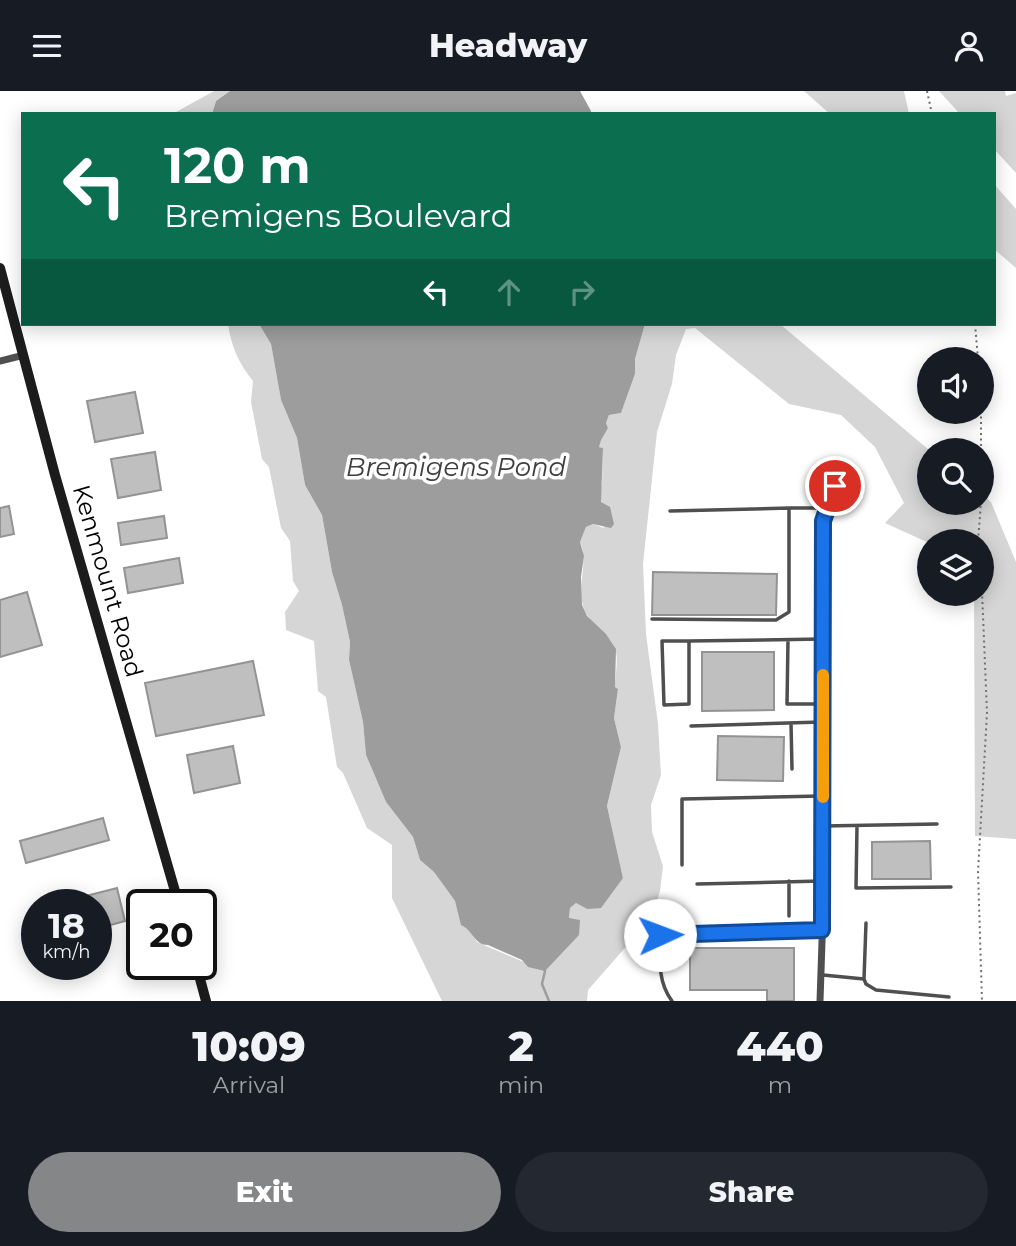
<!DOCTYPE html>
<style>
body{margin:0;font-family:Montserrat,sans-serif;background:#242831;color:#f1f3f6;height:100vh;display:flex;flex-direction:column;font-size:26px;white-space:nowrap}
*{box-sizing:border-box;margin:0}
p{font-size:23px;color:#9ea1a6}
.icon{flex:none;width:38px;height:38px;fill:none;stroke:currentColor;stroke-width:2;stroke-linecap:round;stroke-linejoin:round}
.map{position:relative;height:910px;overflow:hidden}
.side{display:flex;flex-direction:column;background:#171b24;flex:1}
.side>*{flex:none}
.hud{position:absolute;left:21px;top:21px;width:975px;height:214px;border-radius:0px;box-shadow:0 4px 18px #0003;background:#0b6e4f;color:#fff;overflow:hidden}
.tools{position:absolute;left:917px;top:256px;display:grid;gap:14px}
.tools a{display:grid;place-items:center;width:77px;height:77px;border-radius:50%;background:#171b24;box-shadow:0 4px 18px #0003;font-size:35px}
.speed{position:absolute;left:21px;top:798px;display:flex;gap:14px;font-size:35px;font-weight:700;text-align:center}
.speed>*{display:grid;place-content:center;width:91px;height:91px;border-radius:50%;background:#171b24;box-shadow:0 4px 18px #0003;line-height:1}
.speed small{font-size:18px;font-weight:400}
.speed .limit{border:4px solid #111;border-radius:10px;background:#fff;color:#111}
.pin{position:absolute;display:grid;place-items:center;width:60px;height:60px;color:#fff;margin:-30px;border:4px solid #fff;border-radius:50%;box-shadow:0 2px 7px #0007}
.me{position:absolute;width:77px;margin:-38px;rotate:88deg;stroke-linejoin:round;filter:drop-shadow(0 0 5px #0008)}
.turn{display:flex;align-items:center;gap:24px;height:147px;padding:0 28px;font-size:32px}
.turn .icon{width:91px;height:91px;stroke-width:2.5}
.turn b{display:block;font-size:49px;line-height:60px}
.lanes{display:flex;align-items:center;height:66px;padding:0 28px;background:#0003;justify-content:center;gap:35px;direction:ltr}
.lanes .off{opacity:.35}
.eta{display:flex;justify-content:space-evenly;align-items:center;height:119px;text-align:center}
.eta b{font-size:42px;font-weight:800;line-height:49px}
.cta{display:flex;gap:14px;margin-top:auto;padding:14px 28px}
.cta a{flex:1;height:80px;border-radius:42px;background:#858687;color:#fff;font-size:28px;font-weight:800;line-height:80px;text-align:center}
.cta a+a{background:#242831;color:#f1f3f6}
header{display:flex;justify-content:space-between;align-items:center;height:91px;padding:0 28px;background:#171b24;font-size:32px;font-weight:800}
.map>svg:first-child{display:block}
.green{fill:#d6d6d6}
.water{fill:#9d9d9d}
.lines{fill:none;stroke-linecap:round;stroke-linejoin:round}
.stream{stroke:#9d9d9d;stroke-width:2.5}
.building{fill:#bfbfbf;stroke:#939393;stroke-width:2}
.path{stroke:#717171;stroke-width:2;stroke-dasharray:2 3.5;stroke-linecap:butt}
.service{stroke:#4f4f4f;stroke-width:3.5}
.minor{stroke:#4f4f4f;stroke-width:7}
.secondary{stroke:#1c1c1c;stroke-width:10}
.route-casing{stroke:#114b97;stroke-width:18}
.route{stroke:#1a73e8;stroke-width:12}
.slow{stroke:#f59e0b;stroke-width:12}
.labels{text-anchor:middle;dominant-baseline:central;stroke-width:7;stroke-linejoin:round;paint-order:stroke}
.street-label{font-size:24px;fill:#000;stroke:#fff}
.water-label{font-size:26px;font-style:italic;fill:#3e3e3e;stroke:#fff}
</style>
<header><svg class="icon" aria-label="menu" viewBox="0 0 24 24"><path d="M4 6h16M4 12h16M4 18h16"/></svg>Headway<svg class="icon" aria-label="person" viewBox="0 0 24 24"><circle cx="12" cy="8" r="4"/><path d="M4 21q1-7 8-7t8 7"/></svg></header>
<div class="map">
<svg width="1016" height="910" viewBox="0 0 1016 910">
<rect width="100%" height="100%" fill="#fff"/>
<path class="green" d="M214,0H230L216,10L212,23H176V21Z
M804,0H904L909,23H830Z
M939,0H1005L1006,5L1016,2V82L994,58V23H960Z
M994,93L1016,118V177L994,158Z
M228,233H259L271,253L281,309L297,347L305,394L322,424L332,481L342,514L350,551L349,569L363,631L366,664L386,711L413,746L420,769L434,781L455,810L459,821L477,851L526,872L569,827L570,817L576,812L587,818L623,787L607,715L621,656L614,627L618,598L615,596C615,585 619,568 615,558C609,540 587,533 583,515C577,494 589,469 580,451L586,436L593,433L604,437L600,398L602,394L603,357L599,356L600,349L608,337L606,332L609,324L621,322L635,283V268L645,233H780L929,359V411H982V403L991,411L1016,471V748L975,745L974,502H982V450H929V452L885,432L904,412L875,356L841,324L789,313L695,237L686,238L676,264L672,293L657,341L643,473L646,543L658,633L661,684L651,714L652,741L663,775L660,800L652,826L588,899L587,910H442L392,807V754L367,737L343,682L337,676L326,606L318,600L314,550L286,539L285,521L299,500L293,490L290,450L281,437L269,376L262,368L251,311L253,290C239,273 231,255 228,233Z"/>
<path class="water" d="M230,0H580L591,20V23H212L216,10Z
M259,233H645L635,268V283L621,322L609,324L606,332L608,337L601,349L599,356L603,357L601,411L610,416L614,433L611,437L593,433L586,436L580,451L584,465L581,486L582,514L587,525L606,543L616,558L615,596L618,598L614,627L621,656L607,715L623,787L601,817L587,818L576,812L570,817L569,827L580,829L579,844L545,880L528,876L522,869L488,854C474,854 474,840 461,834L455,810L434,781L420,769L413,746L386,711L366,664L363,631L349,569L350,551L342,514L332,481L322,424L305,394L297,347L281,309L271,253Z"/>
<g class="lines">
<path class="stream" d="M545,880L542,893L549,910"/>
</g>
<path class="building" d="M135,301L143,342L95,351L87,310Z
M155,361L161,399L118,407L111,368Z
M9,415L14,443L0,446V417Z
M164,425L167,447L121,454L118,432Z
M179,467L183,492L128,502L124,477Z
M653,481L777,483L776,524H652Z
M27,501L42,554L0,566V509Z
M702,561H774V619L702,620Z
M253,570L264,624L156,645L145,592Z
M718,645L784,646L783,690L717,689Z
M233,655L240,692L194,702L187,664Z
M103,727L109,749L26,772L20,750Z
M930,750L931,788H872V751Z
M117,797L125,830L96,838V814H64L63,811Z
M690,857H794V910H767V899H690Z"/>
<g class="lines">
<path class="path" d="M927,0L932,23
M975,233L978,268
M981,320V359
M982,402V407
M978,450L981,411
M982,500L987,622L978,781L982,910"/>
<path class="service" d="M670,420L789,417
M652,528L776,529L789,521V417H827
M788,549L787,613H823
M689,550H662L664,614L689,613V550L823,548
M791,632L792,678
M691,635L821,631
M823,735L937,733
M857,735L856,797L951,796
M682,774V708L821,705
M697,793L821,790
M789,825V790
M823,884L864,888L866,893L876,899L949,906
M864,888L866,832
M672,910C657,890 660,868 661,844L820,839"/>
<path class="minor" d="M0,270L24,264
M820,910L823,821V430L835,395"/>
<path class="secondary" d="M0,177L55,384L179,814
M196,873L206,910"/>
</g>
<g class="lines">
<defs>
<path id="route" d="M660,844L822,839L823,430L835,395"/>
</defs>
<use href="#route" class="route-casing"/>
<use href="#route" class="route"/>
<path class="slow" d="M823,584V706"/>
</g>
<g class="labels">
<g class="street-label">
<text transform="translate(108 490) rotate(74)">Kenmount Road</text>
</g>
<g class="water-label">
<text x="456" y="376">Bremigens Pond</text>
</g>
</g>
</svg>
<div class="tools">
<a><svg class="icon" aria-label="sound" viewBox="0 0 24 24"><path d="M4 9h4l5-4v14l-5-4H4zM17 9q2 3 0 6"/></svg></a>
<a><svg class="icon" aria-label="search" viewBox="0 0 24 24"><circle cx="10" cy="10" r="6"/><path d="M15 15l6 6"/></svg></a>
<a><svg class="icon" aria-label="layers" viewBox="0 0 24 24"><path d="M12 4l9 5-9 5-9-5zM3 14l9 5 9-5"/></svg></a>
</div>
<div class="speed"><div>18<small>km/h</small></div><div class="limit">20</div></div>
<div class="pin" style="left:835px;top:395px;background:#d93025"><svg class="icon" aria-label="arrive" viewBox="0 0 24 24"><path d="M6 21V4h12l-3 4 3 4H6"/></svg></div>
<svg class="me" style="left:660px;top:844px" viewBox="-20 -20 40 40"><circle r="19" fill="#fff"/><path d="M0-13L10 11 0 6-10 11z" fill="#1a73e8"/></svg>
<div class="hud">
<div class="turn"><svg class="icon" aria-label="left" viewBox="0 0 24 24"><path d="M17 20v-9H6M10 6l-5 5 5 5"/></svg><div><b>120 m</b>Bremigens Boulevard</div></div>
<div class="lanes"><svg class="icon" aria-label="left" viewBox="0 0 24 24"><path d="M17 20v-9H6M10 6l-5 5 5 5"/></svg><svg class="icon off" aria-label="ahead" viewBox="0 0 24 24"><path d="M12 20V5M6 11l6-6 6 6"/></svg><svg class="icon off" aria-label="right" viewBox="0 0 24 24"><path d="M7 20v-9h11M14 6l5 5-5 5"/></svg></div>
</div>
</div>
<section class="side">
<div class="eta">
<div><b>10:09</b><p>Arrival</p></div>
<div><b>2</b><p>min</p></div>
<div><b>440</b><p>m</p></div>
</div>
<div class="cta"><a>Exit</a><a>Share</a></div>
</section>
